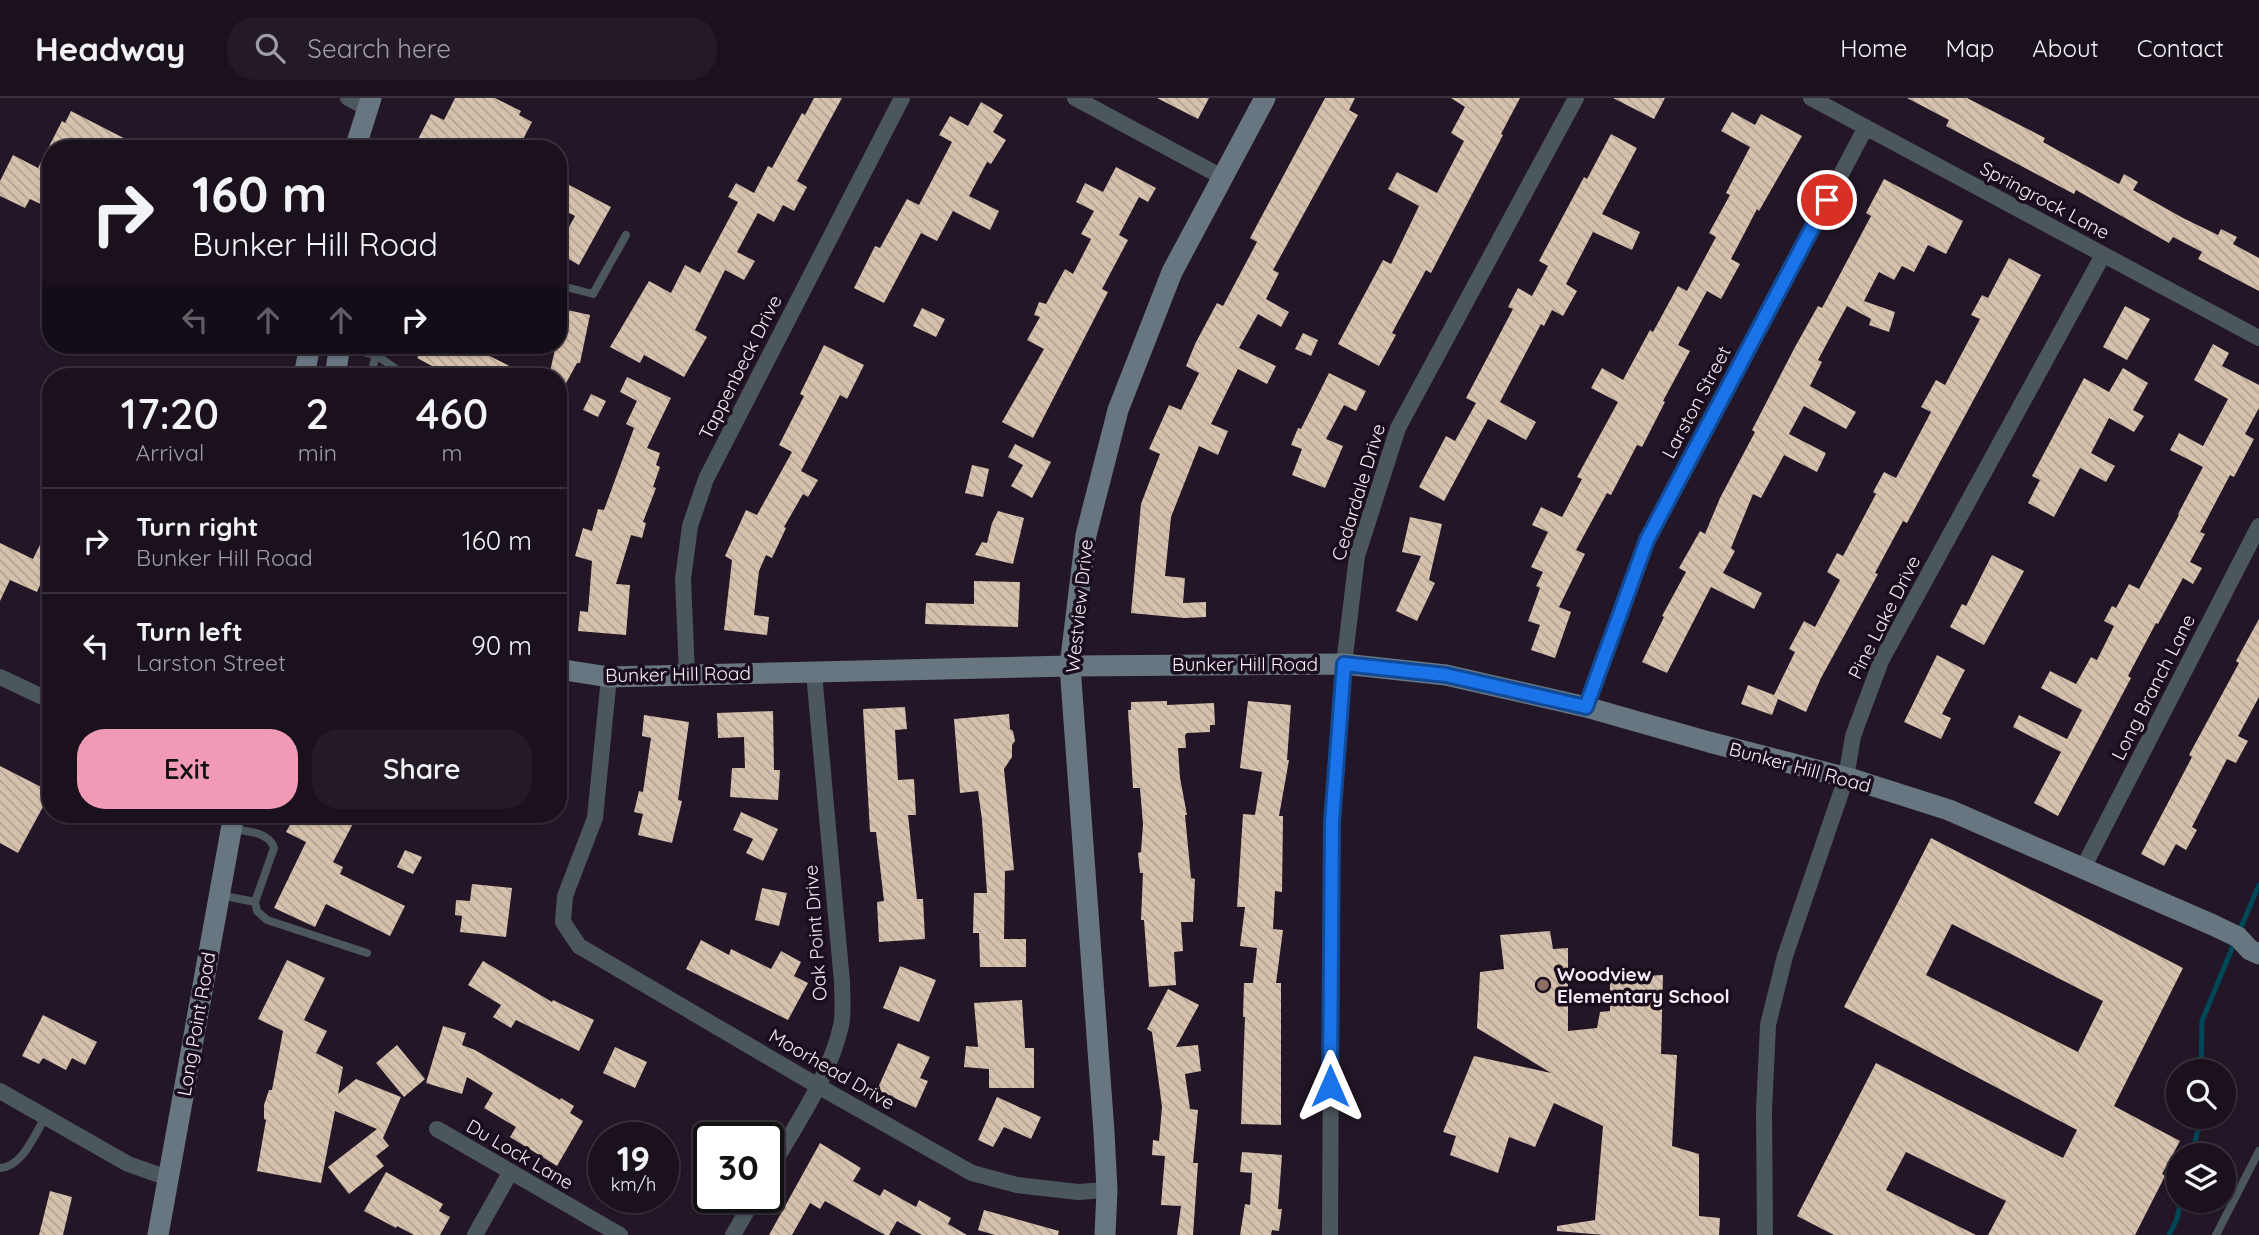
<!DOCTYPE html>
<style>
body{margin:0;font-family:Quicksand,sans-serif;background:#231a26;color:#f1f3f6;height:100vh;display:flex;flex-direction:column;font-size:26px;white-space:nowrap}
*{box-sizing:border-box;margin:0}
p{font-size:23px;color:#9f9da4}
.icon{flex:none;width:38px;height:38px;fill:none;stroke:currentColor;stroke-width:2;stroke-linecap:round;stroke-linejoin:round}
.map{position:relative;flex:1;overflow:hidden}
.sheet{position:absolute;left:42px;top:270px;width:525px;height:455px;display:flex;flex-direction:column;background:#1a111d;border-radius:28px;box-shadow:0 2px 5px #0004,0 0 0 2px #38313b}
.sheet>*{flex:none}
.guide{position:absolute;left:42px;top:42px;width:525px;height:214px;border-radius:28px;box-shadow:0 2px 5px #0004,0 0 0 2px #38313b;background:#1a111d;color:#f1f3f6;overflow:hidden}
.buttons{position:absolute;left:2166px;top:961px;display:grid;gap:14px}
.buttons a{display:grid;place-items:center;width:70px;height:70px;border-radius:50%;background:#1a111d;box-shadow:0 2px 5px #0004,0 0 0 2px #38313b;font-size:35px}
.speed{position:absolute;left:588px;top:1024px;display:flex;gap:14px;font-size:35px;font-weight:700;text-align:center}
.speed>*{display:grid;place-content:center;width:91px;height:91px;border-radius:50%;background:#1a111d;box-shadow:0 2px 5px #0004,0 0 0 2px #38313b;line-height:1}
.speed small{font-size:18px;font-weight:400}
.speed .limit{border:4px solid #111;border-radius:10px;background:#fff;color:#111}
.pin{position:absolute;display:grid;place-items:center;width:60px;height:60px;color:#fff;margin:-30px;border:4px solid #fff;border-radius:50%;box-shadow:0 2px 7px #0007}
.me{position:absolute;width:77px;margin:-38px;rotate:0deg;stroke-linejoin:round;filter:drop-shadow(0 0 5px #0008)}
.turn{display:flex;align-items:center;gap:24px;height:147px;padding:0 35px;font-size:32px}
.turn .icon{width:91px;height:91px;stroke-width:2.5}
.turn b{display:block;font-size:49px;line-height:60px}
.lanes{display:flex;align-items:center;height:66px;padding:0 35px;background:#0003;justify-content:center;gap:35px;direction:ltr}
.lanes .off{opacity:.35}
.eta{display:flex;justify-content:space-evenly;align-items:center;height:119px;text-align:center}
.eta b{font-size:42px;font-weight:600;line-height:49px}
.button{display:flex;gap:14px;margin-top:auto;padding:14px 35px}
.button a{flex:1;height:80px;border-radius:28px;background:#f09ab6;color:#111;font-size:28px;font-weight:600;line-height:80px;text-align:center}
.button a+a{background:#231a26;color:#f1f3f6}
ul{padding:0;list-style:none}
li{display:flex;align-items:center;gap:21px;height:105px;padding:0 35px;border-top:2px solid #38313b}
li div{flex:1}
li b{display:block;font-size:26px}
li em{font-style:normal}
header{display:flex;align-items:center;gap:42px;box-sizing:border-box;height:98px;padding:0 35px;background:#1a111d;border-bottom:2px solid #38313b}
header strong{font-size:33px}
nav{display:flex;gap:38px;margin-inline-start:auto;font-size:24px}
.search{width:490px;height:63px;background:#231a26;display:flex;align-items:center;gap:18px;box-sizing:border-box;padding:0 24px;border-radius:28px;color:#9f9da4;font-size:26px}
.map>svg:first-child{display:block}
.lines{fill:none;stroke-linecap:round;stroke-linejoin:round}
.stream{stroke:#004757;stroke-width:5}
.building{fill:url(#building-back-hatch);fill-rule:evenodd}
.lane{stroke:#4c565d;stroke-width:8}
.street{stroke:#4c565d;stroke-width:16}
.secondary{stroke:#687682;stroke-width:21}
.route-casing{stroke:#114b97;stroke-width:18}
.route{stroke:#1a73e8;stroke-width:12}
.education-dot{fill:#8d6e63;stroke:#1a0d1d;stroke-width:2.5}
.labels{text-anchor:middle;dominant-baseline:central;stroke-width:7;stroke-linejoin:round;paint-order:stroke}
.street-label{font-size:19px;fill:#f6edf8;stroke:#1a0d1d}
.poi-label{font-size:19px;font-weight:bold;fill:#f6edf8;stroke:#1a0d1d;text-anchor:start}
</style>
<header>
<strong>Headway</strong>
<div class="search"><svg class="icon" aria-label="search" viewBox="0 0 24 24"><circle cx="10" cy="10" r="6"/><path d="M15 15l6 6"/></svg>Search here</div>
<nav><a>Home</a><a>Map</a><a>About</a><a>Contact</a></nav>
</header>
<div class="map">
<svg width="2259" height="1137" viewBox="0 0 2259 1137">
<defs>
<pattern id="building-back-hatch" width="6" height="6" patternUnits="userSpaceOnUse" patternTransform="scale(1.75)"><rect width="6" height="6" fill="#d6c1ad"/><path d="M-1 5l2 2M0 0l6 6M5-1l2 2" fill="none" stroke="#b3a294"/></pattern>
</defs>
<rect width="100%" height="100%" fill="#231727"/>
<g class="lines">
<path class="stream" d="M2239,834L2259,787
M2201,973L2202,923L2235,843
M2192,1057L2201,1018
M2169,1137L2177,1121L2181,1102"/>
</g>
<path class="building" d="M455,0H495L521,13L519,17L532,24L518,51H413L431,16L444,22Z
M814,0H842L797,83L807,89L794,113L783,107L774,124L758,115L737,154L755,163L744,182L725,172L695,232L707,239L684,279L644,257L640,265L610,249L649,183L671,195L685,167L700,175L738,104L728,99L736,85L754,95L768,68L772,70L802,15L805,17Z
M1157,0H1209L1198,21Z
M1325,0H1355L1349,12L1358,17L1273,172L1279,175L1266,201L1289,214L1281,229L1258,216L1239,250L1276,268L1267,286L1238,271L1211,326L1228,333L1218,357L1199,348L1171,419L1165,478L1185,480L1183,505L1206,504V519L1184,520L1131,515L1141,406L1160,356L1149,351L1169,307L1181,312L1199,275L1186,268L1196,244L1217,205L1223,208L1257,144L1250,140Z
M1451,0H1520L1501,36L1503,37L1431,175L1426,172L1392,235L1396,237L1379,268L1338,246L1383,162L1391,166L1419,108L1388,91L1397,74L1437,95L1464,43L1451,35L1465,9Z
M1613,0H1665L1654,21Z
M1907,0H1967L2045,40L2043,44L2119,86L2124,76L2138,84L2133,92L2183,120L2218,137L2221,131L2237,139L2233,146L2259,160V193L2198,161L2202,154L2173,139L2169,145L2076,92L2074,96L1946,28L1949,22Z
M981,4L1003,17L993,34L1006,42L991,66L987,64L969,98L999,113L990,132L953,113L937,143L921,135L884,205L854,190L875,148L880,150L907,101L919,107L952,44L939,37L950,18L968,28Z
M71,13L145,51H51V111L30,101L25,110L0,98V83L13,57L38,70L62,23L65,25Z
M1732,14L1755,27L1761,16L1802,38L1759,113L1757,111L1731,161L1740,166L1721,201L1707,193L1678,247L1690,253L1663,303L1665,304L1642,349L1637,347L1611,397L1607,395L1576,452L1585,456L1559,509L1571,514L1555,560L1531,552L1540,527L1528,523L1540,490L1536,488L1543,474L1531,469L1548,434L1532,427L1541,409L1562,419L1582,381L1577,379L1618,304L1591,290L1602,270L1623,282L1650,232L1653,234L1678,188L1687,193L1716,139L1709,135L1730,97L1726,95L1750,49L1721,33Z
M1611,36L1637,50L1602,116L1640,134L1632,152L1593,134L1566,186L1577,193L1563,218L1552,212L1544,228L1541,226L1500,304L1536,324L1526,342L1488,321L1444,403L1419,389L1446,338L1455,343L1476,305L1466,300L1513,211L1508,209L1518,190L1532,198L1548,168L1539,163L1584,79L1587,81Z
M1116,69L1156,90L1148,104L1139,99L1119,137L1128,142L1102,191L1108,194L1033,340L1002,324L1044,251L1027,242L1040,219L1034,217L1039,204L1046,206L1065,171L1073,176L1091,141L1081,136L1094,113L1076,104L1085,85L1103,94Z
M558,81L611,109L579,167L558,155V149L575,118L558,109Z
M1884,81L1963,123L1946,156L1928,147L1914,174L1902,168L1894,182L1879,174L1864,203L1895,214L1889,234L1869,227L1871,221L1847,208L1818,262L1822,264L1810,288L1856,314L1846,331L1804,308L1789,336L1826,355L1817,374L1784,357L1761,400L1753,396L1731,450L1735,453L1723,475L1762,495L1754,511L1711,489L1667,575L1642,564L1664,519L1662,518L1686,474L1679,470L1700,433L1705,436L1720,400L1755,334L1752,332L1795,249L1818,208L1822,210L1871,118L1866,115Z
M2009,160L2041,177L1907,425L1903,423L1875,475L1878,476L1821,580L1806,614L1778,601L1772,617L1741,606L1748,587L1774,597L1795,554L1789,551L1804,523L1815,529L1840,482L1827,474L1837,455L1843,458L1876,396L1873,394L1884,374L1896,380L1931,314L1921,309L1936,282L1945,287L1980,221L1971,217L1982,197L1988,200Z
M2125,208L2150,221L2127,262L2103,249Z
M922,210L945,221L936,239L913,228Z
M563,211L590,217L580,265H577L558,300V278H549L556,247H558Z
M1303,235L1318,242L1311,258L1295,251Z
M2213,246L2229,255L2222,268L2259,287V310L2245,336L2254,341L2234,379L2230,377L2200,434L2205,436L2190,464L2202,470L2193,486L2183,480L2158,526L2156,525L2128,578L2131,580L2058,718L2034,705L2061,654L2013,629L2019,617L2067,641L2082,612L2041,590L2050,573L2076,586L2091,559L2097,562L2114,528L2104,523L2112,508L2116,510L2129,486L2139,491L2179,417L2178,416L2203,369L2170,352L2179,335L2203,348L2228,301L2194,282Z
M425,247H468L529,278H451L417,260Z
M824,247L864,267L847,301L840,297L801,373L818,382L808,399L803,396L784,429L786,430L772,460L766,457L759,473L754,517L769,519L767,537L724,532L732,462L725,458L746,412L757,417L792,354L779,347L804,298L800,296Z
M2123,270L2148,285L2133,312L2144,318L2134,334L2109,320L2091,355L2115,368L2106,384L2080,370L2054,419L2028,405L2040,382L2032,378L2084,280L2109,294Z
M1329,275L1366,293L1356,313L1344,307L1326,341L1343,348L1325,390L1292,377L1302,351L1291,347L1298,330L1301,331Z
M627,279L671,300L647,350L660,355L656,367L660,369L653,389L656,390L643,424L646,425L642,440L631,437L616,486L630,487L626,537L578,533L580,513L588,514L592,463L575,458L583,430L592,433L598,411L604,412L634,330L626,326L637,303L620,294Z
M591,296L606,303L598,319L583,312Z
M1015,346L1051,364L1032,400L1011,388L1023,367L1008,359Z
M972,367L989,371L983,399L965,395Z
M998,413L1024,420L1013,466L975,457L982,444L987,445L992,425Z
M1410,419L1442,426L1429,482L1435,485L1417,523L1396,513L1421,458L1402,454Z
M51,424V479L45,476L37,494L10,482L0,503V445L33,461Z
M1992,457L2024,473L1984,547L1950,529L1962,506L1966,508Z
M974,483L1020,484L1018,529L925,526L926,505L974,506Z
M2259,521V599L2238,638L2248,643L2236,665L2227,661L2192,729L2197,732L2186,752L2176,746L2164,768L2141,756L2192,659L2189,657L2239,565L2236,563Z
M1937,557L1965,572L1942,616L1951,620L1941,641L1904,624Z
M1167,603V607L1214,605L1215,627H1210V634L1187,635L1185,637L1186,650H1178L1180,680L1187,717H1185L1191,780L1195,781L1193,824H1181L1183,853L1174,854L1176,887L1149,889L1144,822H1141L1143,775H1140L1138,755L1141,754L1143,726L1140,690H1133L1128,612H1131V604Z
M1248,603L1291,607L1287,662H1289L1279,718H1283L1282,794L1275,793L1273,831L1283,832L1276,885H1281V1027L1241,1026L1245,919H1243L1244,885H1253L1257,850L1240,848L1245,809H1237L1243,716L1255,717L1262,674L1240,670Z
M905,609L907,631L895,632L898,682L914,681L916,717H908L917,801H923L925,841L879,844L877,804L884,803L876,734H870L863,611Z
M773,613L774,672H780L778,702L730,699L732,670H745L744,639L718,640L717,615Z
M1009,616L1010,631L1013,633L1015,643L1012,647V659L1004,671L1014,772L1005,773L1004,841H1026V869H980L979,835H973L974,795H987L982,722L978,693L960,695L954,621Z
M644,617L689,624L678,702L682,703L672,745L638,737L643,716L634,714L639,693L643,694L651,640L642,638Z
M0,668L51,694L18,755L0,745Z
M741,714L778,731L763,763L746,755L753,741L733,732Z
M296,716H358L333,764L343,769L340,776L405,808L390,838L326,806L315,829L274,810L306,744L286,734Z
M1931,740L2183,870L2114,1008L2180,1043L2162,1076L2165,1078L2135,1137H1988L2006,1103L1906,1054L1886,1092L1976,1137H1834L1797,1118L1876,965L2063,1060L2077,1032L1844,909ZM1952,826L2103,903L2078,954L1926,877Z
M405,752L422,759L413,776L397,769Z
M472,786L512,790L506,839L460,834L462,818L455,817L456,802L470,803Z
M762,790L787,795L779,828L755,822Z
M1550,833L1553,851L1568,850V933L1597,930L1600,914L1610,913V880L1663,877L1661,956L1677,957L1672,1048L1699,1056V1118L1720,1120L1719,1137H1604L1557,1133V1128L1595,1122L1603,1028L1554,1005L1535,1049L1509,1039L1498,1075L1450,1057L1456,1038L1443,1034L1474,958L1551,975L1477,930L1480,874L1504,871L1500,837Z
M701,842L729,857L731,851L771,871L781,853L801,864L794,878L808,885L788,922L686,871Z
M287,862L325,880L304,922L327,933L316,955L343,969L338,996L356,981L401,999L383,1040L389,1048L376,1058L384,1068L349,1096L328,1069L377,1031L335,1013L321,1085L257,1073L266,1022L264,1021V1007L269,992H272L283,933L258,921Z
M483,863L552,904L553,902L594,922L579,953L516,922L511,930L493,919L501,907L468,887Z
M900,868L936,882L919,924L883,910Z
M1168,891L1199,907L1176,949L1198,947L1201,973L1185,976L1190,1011L1198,1012L1193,1065H1198L1193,1137H1177L1181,1108L1161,1107L1165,1058L1152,1057L1153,1042L1159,1043L1162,1009L1152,934L1147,931Z
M1022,902L1025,950H1034V990H989V971L964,969L966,948L978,949L974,905Z
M43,917L97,944L85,967L72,960L66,972L43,960L39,966L22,958Z
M443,928L466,935L462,947L475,952L560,1002L561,1000L574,1008L570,1015L583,1023L557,1068L510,1039L516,1029L484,1010L493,995L467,979L462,996L426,985Z
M898,945L930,959L920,980L928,983L916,1010L877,992Z
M397,947L425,981L404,999L376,965Z
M615,949L647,964L635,990L603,975Z
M997,999L1041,1019L1031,1041L1004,1029L993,1049L978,1042Z
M820,1045L861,1070L853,1083L880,1098L884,1091L916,1109L919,1102L951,1120L948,1126L967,1137H922L897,1123L889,1137H885L825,1103L820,1111L810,1105L792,1137H769Z
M1242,1054L1282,1057L1278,1111H1282L1279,1133L1272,1132L1271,1137H1240L1245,1106L1250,1107L1252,1075L1240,1074Z
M386,1074L443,1106L439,1113L450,1119L440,1137H414L397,1128L396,1130L364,1113Z
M50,1093L72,1099L63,1137H39Z
M984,1112L1059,1133L1058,1137H995L978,1132Z"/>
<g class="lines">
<path class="lane" d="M558,187L593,196L626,137
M340,248L376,257L406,278
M371,278L378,247
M220,797L255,804L274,750C270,734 246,733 232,731
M255,804L257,813L267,822L367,855
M0,1070C23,1069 35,1035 46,1018
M2216,1137L2259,1053"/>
<path class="street" d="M348,0L369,11
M1075,0L1222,79
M1811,0L2259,240
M687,576L683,481L690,428L706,381L902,0
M0,579L51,603
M609,579L595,720L565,798L563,824L579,848L818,988L972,1075L1017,1087L1078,1094L1107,1092
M1586,609L1647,442L1866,29
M2083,770L2259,428
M0,993L128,1066L168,1080
M437,1031L620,1137
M768,1075C795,1028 829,980 841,928C844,914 842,898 842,884L814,575
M475,1137L510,1075
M733,1137L755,1099
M1330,1137L1332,724L1344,566L1357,458L1398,330L1576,0
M1765,1137L1764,1012L1768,927L1785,858L1846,680L1853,638L1881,563L2103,157"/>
<path class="secondary" d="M355,51L371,0
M304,278L310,247
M335,278L340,247
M558,571L609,579L1070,568L1344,566L1446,577L1586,609L1709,644L1855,682L1949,712L2213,827L2238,839L2250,852L2259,856
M158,1137L234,716
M1105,1137L1107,1092L1104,1034L1070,568L1086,437L1118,312L1172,174L1265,0"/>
</g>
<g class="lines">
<defs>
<path id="route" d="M1330,988L1332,724L1344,566L1446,577L1586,609L1647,442L1827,102"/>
</defs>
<use href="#route" class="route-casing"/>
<use href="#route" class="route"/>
</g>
<circle class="education-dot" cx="1543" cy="887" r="7"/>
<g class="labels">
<g class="street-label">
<text transform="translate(2045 102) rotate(28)">Springrock Lane</text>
<text transform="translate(740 269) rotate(-63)">Tappenbeck Drive</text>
<text transform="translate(1696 304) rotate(-62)">Larston Street</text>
<text transform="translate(1358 394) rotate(-73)">Cedardale Drive</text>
<text transform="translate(1079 508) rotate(-84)">Westview Drive</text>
<text transform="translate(1884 519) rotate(-63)">Pine Lake Drive</text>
<text x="1245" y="566">Bunker Hill Road</text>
<text transform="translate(678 576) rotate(-1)">Bunker Hill Road</text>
<text transform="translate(2153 589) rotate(-63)">Long Branch Lane</text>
<text transform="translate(1800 669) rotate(15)">Bunker Hill Road</text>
<text transform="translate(815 835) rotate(-94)">Oak Point Drive</text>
<text transform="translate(196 926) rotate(-80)">Long Point Road</text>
<text transform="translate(832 971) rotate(30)">Moorhead Drive</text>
<text transform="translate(520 1056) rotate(30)">Du Lock Lane</text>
</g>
<g class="poi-label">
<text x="1557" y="876">Woodview<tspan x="1557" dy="22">Elementary School</tspan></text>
</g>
</g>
</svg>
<div class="buttons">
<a><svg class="icon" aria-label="search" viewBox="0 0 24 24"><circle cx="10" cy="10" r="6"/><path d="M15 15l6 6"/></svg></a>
<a><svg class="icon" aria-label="layers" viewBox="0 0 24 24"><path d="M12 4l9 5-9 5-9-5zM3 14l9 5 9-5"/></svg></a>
</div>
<div class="speed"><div>19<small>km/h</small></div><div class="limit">30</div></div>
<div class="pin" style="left:1827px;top:102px;background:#d93025"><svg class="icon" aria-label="arrive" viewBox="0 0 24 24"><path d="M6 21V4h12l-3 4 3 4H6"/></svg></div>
<svg class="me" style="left:1330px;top:988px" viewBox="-20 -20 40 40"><path d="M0-17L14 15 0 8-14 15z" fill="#1a73e8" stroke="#fff" stroke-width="4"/></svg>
<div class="guide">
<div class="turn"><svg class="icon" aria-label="right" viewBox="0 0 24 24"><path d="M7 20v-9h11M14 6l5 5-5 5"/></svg><div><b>160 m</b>Bunker Hill Road</div></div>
<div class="lanes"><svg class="icon off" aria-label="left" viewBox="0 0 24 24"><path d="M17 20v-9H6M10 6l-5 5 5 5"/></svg><svg class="icon off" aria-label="ahead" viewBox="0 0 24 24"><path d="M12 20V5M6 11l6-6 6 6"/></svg><svg class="icon off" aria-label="ahead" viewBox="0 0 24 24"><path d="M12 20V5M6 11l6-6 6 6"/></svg><svg class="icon" aria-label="right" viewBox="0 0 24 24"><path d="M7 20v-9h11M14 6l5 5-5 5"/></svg></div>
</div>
<section class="sheet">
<div class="eta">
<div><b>17:20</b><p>Arrival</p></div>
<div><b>2</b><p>min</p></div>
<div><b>460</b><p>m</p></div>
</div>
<ul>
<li><svg class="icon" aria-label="right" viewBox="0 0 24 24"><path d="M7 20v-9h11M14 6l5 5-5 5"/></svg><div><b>Turn right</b><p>Bunker Hill Road</p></div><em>160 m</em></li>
<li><svg class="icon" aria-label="left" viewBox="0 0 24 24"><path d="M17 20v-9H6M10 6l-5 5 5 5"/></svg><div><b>Turn left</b><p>Larston Street</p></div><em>90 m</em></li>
</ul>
<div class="button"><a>Exit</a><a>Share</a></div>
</section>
</div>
